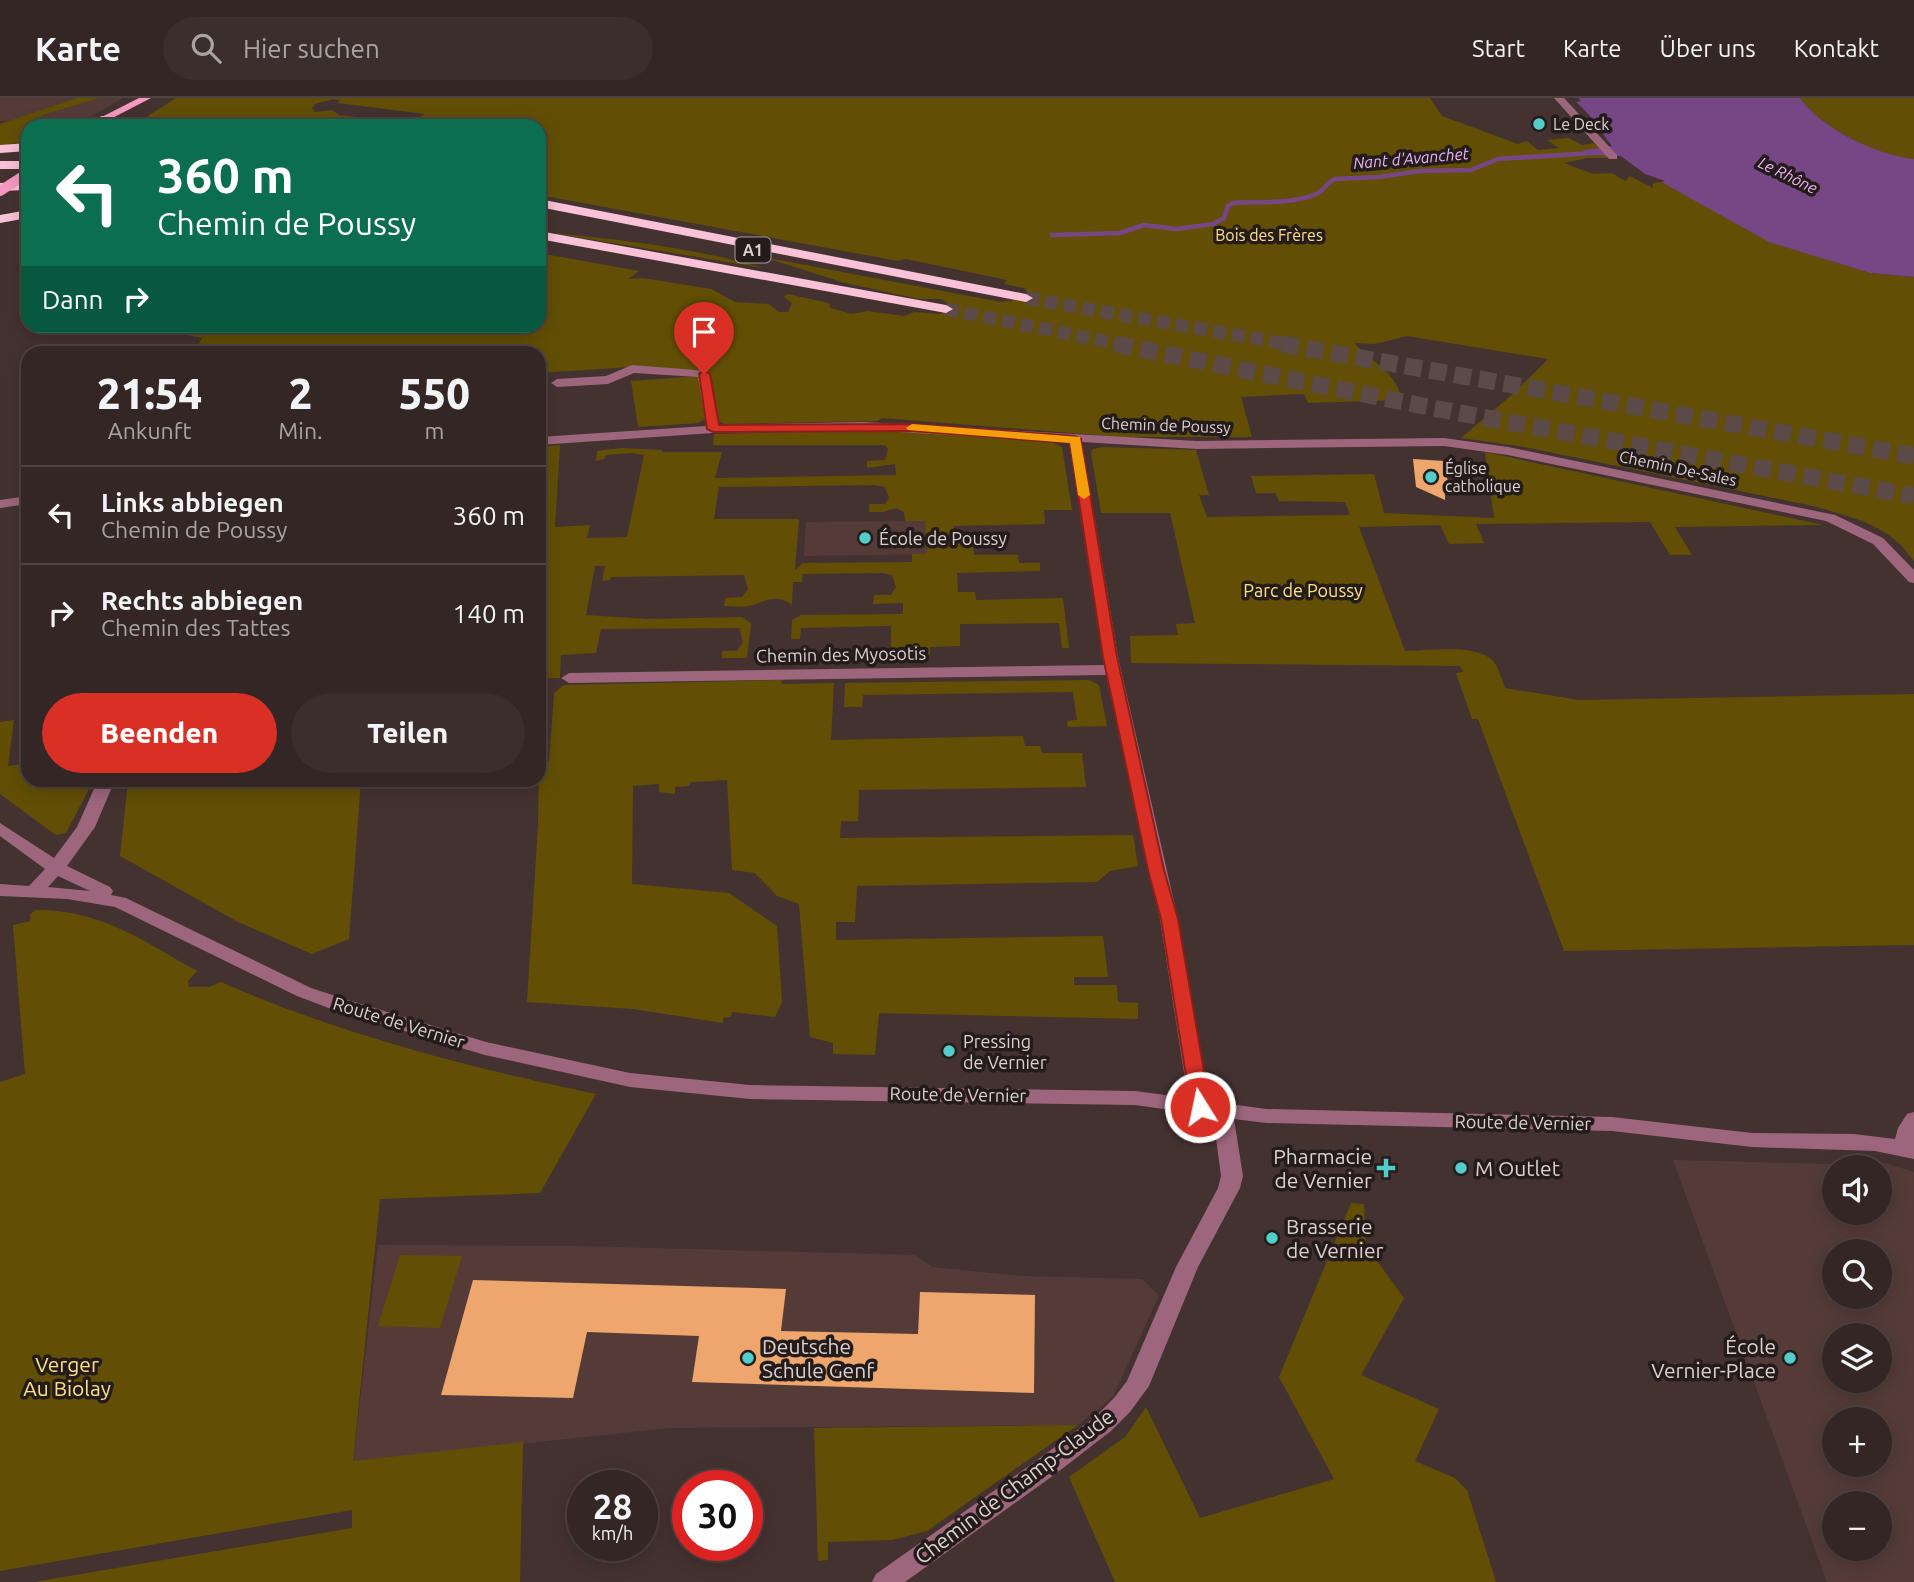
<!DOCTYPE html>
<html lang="de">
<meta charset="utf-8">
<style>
body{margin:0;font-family:Ubuntu,sans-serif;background:#3b2e2c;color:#f1f3f6;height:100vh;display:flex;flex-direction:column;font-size:26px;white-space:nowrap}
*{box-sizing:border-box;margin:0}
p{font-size:23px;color:#a9a5a6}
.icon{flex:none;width:38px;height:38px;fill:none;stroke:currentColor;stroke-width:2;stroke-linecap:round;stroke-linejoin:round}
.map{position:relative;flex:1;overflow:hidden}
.side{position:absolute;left:21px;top:248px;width:525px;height:441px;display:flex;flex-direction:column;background:#332624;border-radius:21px;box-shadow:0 4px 18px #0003,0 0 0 2px #4e4341}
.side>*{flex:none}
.guide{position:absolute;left:21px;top:21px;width:525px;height:214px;border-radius:21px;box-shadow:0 4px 18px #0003,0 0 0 2px #4e4341;background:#0b6e4f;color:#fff;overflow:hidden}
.controls{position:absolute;left:1822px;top:1057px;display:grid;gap:14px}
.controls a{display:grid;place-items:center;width:70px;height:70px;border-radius:50%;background:#332624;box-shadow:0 4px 18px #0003,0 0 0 2px #4e4341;font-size:35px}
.speed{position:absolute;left:567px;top:1372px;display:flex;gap:14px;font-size:35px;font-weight:700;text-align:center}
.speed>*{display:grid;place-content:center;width:91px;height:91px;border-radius:50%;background:#332624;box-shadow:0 4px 18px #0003,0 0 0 2px #4e4341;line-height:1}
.speed small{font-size:18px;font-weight:400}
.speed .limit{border:10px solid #d22;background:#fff;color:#111}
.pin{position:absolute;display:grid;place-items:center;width:60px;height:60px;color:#fff;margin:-72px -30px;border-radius:50% 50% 50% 0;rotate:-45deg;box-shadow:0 0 7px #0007}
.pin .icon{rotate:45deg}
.me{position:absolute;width:77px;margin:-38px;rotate:350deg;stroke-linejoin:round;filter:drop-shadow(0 0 5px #0008)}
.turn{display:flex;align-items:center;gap:24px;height:147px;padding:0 21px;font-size:32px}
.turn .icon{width:91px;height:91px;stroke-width:2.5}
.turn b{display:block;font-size:49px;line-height:60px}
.then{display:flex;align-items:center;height:66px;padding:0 21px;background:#0003;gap:14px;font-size:26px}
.eta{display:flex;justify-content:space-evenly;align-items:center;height:119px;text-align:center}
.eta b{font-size:42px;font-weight:800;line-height:49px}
.primary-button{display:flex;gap:14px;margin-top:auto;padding:14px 21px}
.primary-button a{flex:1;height:80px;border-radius:42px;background:#d93025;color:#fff;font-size:28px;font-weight:800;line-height:80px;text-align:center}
.primary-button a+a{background:#3b2e2c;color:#f1f3f6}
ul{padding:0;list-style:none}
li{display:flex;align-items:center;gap:21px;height:98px;padding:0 21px;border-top:2px solid #4e4341}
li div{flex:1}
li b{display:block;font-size:26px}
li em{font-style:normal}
header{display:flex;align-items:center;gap:42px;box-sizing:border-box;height:98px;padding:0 35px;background:#332624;border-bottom:2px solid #4e4341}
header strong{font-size:33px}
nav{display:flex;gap:38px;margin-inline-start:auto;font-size:24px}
.search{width:490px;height:63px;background:#3b2e2c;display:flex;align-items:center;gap:18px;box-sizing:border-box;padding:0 24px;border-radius:38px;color:#a9a5a6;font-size:26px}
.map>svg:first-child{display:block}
.built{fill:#543b38;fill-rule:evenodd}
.green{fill:#624f05;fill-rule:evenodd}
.water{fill:#774685}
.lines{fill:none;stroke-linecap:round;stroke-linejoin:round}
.stream{stroke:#774685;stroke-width:4.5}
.building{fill:#eea66d}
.highway-tunnel-far1{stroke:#5b4a48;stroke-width:13;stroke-dasharray:13 6;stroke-linecap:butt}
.highway-tunnel{stroke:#5b4a48;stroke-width:17;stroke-dasharray:17 8;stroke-linecap:butt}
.minor{fill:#9d667d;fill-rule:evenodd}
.major{fill:#f49ac2;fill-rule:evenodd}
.highway{fill:#f9c2d8;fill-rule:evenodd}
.major-bridge{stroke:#f49ac2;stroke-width:10}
.route{fill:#d93025;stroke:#8d1f18;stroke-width:2}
.slow{fill:#f59e0b}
.poi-dot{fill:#53cdca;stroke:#241c1b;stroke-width:2.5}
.labels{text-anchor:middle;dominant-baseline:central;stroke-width:7;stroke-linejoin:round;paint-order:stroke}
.far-poi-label{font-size:16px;fill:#dcd1cf;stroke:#241c1b;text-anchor:start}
.far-water-label{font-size:16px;font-style:italic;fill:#eab2f9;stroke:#241c1b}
.far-park-label{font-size:16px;fill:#fde087;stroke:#241c1b}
.shield{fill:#241c1b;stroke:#a59b99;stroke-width:2}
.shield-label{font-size:16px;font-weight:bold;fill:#dcd1cf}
.far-street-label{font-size:16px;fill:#dcd1cf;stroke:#241c1b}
.poi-label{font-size:18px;fill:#dcd1cf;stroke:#241c1b;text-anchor:start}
.park-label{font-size:18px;fill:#fde087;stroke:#241c1b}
.street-label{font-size:18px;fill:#dcd1cf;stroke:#241c1b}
.near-poi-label{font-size:21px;fill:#dcd1cf;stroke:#241c1b;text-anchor:start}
.near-park-label{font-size:21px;fill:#fde087;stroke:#241c1b}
.near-street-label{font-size:21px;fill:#dcd1cf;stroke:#241c1b}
</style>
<header>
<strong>Karte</strong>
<div class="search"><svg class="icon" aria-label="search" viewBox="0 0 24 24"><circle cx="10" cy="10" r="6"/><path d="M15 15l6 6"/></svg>Hier suchen</div>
<nav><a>Start</a><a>Karte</a><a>Über uns</a><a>Kontakt</a></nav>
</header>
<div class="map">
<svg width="1914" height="1484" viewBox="0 0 1914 1484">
<rect width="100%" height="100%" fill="#443230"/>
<path class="built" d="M0,0H77L10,23H0Z
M100,0H123L83,23L65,28L24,26L46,16Z
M925,423L927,456L804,458L806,424Z
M1854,1061L1885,1065L1914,1074V1484H1827L1673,1062L1830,1066ZM1834,1069H1880V1115H1834ZM1834,1153H1880V1199H1834ZM1880,1237V1283H1834V1237ZM1880,1321V1367H1834V1321ZM1834,1405H1880V1451H1834Z
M378,1147L577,1148L914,1157L933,1169L1021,1178L1142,1181L1159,1197L1113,1299L1078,1327L669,1330L353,1364Z"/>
<path class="green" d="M77,0H100L46,16L25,26L32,28H28V43L0,48V26Z
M176,0H1430L1442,18L1518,46L1527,43L1538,52L1559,50L1547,42L1569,40L1582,47L1594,45L1599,50L1584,52L1587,57H1606L1607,60H1587L1564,65L1593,76L1612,75L1625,83L1630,78L1653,90V85L1661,84L1770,144L1870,175L1914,179V463C1908,456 1902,447 1895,442C1873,423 1840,416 1813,408L1519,348L1461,340L1515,294L1548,261L1407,238L1375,246L1354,245C1372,265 1396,273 1402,302L1308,305L1304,296L1241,299L1252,339H1122L882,320L877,323L725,326L719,323L711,276L630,269L539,275V256L194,255L202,240L188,237L190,232L177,233L175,228H539V155L639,173L628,181L643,180L711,191L735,204L769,206L778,214H788L792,205L784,199L787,196L829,205L830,210L852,216L867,213L905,218L914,214L940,216L955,209L941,201H919L845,185L763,159L1001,204L1023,201L1029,196L1024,190L1004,186L1007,182L906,161L898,163L539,97V28H151L148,18ZM333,1L340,2L338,5L425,16L409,25L339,17L332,12L315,14L312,10L315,6Z
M1800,0H1914V61C1877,58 1821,30 1800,0Z
M553,135C624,142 695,150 763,170Z
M699,278L707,320L698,325L638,329L631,283Z
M838,333L922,334L1053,345L1062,349L1072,412H1044L1045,426L954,428L955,445H973L974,457H1018L1019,465H1040V473L957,475L958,494H975L976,502L1063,500L1069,550H1062L1059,525L960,526V548L930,549V557L874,558L875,551H891V528L801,530L800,541H791L792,522L801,517L903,516V505L873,506L874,497H891L896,489L892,477L882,475L803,476L802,484H793L792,507C778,496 767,502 753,507C745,510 732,508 724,508L725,500L742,499L748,491L744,477L611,479L610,482L602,483L605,468H595L586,517L648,521L742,519L751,525L747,560H722V553H737L743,544L739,530L601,531L596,555L561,557L560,580H539V349L560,347L555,429L590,427L587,440L627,439L644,357L631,355L606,357L604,361L596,363L597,353L621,350L662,352V354H722L715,380L896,377L895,366L867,370V363L885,362L888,351L885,347H713L714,336ZM875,387L885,389L889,400L885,406H869V414H883L896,410L904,414L905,423H925L927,456H912V464L803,465L795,472L799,421H714L719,389Z
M1102,349L1196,352L1209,397H1199L1207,419L1350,417L1345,404L1279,403L1275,395H1256L1251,378L1374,376L1384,415L1494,420L1485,354L1823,427L1675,429L1692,457H1670L1650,424L1476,426L1484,445L1449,446L1440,427L1359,429L1405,553C1428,553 1478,545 1494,564C1499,571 1502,582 1505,590L1579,602L1914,596V847L1564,853L1478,621H1472L1456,575L1463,574L1460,568L1131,565L1130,538L1178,537L1176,526L1195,525L1170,415H1101L1091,355L1093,351Z
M781,582L782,586L834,585L831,642L1023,638L1025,648H1040L1042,655H1082L1086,689L859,692L858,723H841L840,740L1133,737L1138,768L1110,773L1097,784L857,788L855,824H836V842L1103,838L1108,879H1074V887H1117L1118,904L1138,905V921L879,915L875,957L833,956V945L810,939L799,806L777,798L755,775L732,772L727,682L692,684L688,688L675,689V696L659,694V686L633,688L632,786L729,795L777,828L782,904L775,919L732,914L731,919L723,920V925L633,911L527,904L538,727L539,664L549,663L554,595L564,587Z
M1089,582L1099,587L1107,628L1068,629L1067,623L1077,622L1073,594L863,597L862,609H844L845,585Z
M14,622L8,668L28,665V682L90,683L88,693L66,735L56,737L0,696V624Z
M276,683L277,687L304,683H361L349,841L312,856L238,824L120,758L128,683Z
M36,812C102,812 141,842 197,873L188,883L189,889H209L221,884C342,937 467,969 596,996L540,1095L380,1101L353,1363L523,1344L520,1484H34L352,1430V1412L0,1473V984L25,976L13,827L30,823V816Z
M1351,1105L1364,1106L1366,1148L1404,1200L1361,1277L1439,1311L1415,1363L1455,1380L1467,1392L1496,1484H1115L1069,1379L1125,1339L1146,1309L1200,1420L1334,1381L1279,1279Z
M400,1157L462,1158L440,1230L378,1228Z
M1078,1327L927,1433L892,1442L828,1444V1462L818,1463L814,1330Z"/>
<path class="water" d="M1578,0H1800C1822,31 1877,57 1914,61V179L1870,175L1769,144L1661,84L1665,83L1645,76L1621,58L1587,57L1583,52L1612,48C1600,32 1591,17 1576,4L1581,3Z"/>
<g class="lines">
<path class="stream" d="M1052,137L1120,135L1144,127L1176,131L1213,126L1224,120L1228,108L1233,105C1259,103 1294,107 1318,95C1325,91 1327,84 1335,81L1379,79L1419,73L1471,72L1498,61L1594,55"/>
</g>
<path class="building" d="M1413,361L1444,363L1449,390H1445V402L1416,389Z
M473,1182L786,1191L781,1233L918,1236L920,1194L1035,1197L1034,1295L692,1284L699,1238L587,1234L573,1300L441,1297Z"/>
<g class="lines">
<path class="highway-tunnel-far1" d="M1026,200L1292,247
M946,211L1124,247"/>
<path class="highway-tunnel" d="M1116,246L1433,310L1914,398
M1282,246L1914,358"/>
<path class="minor" d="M1554,0H1564L1617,57V61H1609Z
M632,267L708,273L719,327L863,324L1197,343L1444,340L1508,349L1835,417L1883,440L1914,472V485L1909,484L1873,446L1826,423L1508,357L1444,348L1197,351L1082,344L1118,559L1178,821L1209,1003L1266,1011L1612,1019L1752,1035L1854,1036L1895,1041L1898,1030L1907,1016L1914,1014V1061L1875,1053L1752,1049L1612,1033L1266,1025L1234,1021L1243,1078L1240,1090L1198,1169L1149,1288L1130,1314L1111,1333L1054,1377L905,1484H872L876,1476L1036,1363L1095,1319L1114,1300L1127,1283L1176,1169L1218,1090L1221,1078L1213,1018L1135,1007L750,1001L630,989L485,957L334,912L297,898L115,809L67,801L0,798V786L29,788L45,771L0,738V725L54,760L77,729L98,682H115L95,729L67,768L110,789L113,793L111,797L126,800L311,890L348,902L486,944L630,975L750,987L1135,993L1188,1000L1160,821L1106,577L569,585L561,580L569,575L1104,567L1069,344L863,332L713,335L539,347V339L706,328L698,279L634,275L608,286L557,289L551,285L557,281L606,278ZM58,778L90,793L48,789Z
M28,398V406L0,410V402Z"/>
<path class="major" d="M139,0H151L97,28H84Z"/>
<path class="highway" d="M102,18L106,19V23L95,28H78Z
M28,45V53L0,55V47Z
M0,63H28V71H0Z
M28,84V92L0,93V85Z
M539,101L1026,196L1033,200L1026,204L539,109Z
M28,112V120L0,125V117Z
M539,133L946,207L953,211L946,215L539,141Z"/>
<path class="major-bridge" d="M0,93L28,75"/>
</g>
<path class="route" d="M704,272L710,276L719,327L911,326L1075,338L1081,341L1117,559L1164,772L1178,821L1210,1009L1207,1013H1194L1191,1009L1161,821L1148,772L1103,559L1070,345L911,333L713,334L707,331L699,276Z"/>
<path class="slow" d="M912,326L1080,339L1090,397L1084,401L1078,397L1070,345L908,332L906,330Z"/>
<g class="poi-dot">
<circle cx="1539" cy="26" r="7"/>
<circle cx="1431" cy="379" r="7"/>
<circle cx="865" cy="440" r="7"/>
<circle cx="949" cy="953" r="7"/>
<path d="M1382.5 1059.5h7v7h7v7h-7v7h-7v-7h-7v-7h7z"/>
<circle cx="1461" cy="1070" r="7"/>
<circle cx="1272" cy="1140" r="7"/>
<circle cx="748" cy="1260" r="7"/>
<circle cx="1790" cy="1260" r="7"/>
</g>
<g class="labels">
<g class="far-poi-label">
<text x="1553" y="26">Le Deck</text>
<text x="1445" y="370">Église<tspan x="1445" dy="18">catholique</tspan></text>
</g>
<g class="far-water-label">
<text transform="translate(1411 60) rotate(-5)">Nant d'Avanchet</text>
<text transform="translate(1788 77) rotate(26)">Le Rhône</text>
</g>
<g class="far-park-label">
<text x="1269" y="137">Bois des Frères</text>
</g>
<rect class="shield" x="735.5" y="139.5" width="35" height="25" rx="5"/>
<g class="shield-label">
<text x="753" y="152">A1</text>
</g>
<g class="far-street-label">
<text transform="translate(1166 327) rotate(2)">Chemin de Poussy</text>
<text transform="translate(1678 370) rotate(12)">Chemin De-Sales</text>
</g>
<g class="poi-label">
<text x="879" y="440">École de Poussy</text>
<text x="963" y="943">Pressing<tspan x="963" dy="21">de Vernier</tspan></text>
</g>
<g class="park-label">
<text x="1303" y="492">Parc de Poussy</text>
</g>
<g class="street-label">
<text transform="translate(841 556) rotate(-1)">Chemin des Myosotis</text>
<text transform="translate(399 924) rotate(17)">Route de Vernier</text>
<text transform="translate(958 996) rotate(1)">Route de Vernier</text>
<text transform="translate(1523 1024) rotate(1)">Route de Vernier</text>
</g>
<g class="near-poi-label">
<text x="1372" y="1058" text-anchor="end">Pharmacie<tspan x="1372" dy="24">de Vernier</tspan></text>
<text x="1475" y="1070">M Outlet</text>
<text x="1286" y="1128">Brasserie<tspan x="1286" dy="24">de Vernier</tspan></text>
<text x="762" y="1248">Deutsche<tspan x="762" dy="24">Schule Genf</tspan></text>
<text x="1776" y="1248" text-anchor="end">École<tspan x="1776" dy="24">Vernier-Place</tspan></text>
</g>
<g class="near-park-label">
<text x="67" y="1266">Verger<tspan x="67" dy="24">Au Biolay</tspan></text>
</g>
<g class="near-street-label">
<text transform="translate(1014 1388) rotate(-37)">Chemin de Champ-Claude</text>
</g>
</g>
</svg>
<div class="controls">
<a><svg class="icon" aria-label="sound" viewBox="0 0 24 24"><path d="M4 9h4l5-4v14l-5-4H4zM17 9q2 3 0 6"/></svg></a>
<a><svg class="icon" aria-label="search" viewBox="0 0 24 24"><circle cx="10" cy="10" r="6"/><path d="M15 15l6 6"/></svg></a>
<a><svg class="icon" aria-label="layers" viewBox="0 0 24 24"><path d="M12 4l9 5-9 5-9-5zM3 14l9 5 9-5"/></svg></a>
<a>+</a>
<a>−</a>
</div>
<div class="speed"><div>28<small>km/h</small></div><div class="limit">30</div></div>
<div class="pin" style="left:704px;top:276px;background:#d93025"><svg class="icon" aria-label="arrive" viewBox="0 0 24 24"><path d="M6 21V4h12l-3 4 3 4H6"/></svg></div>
<svg class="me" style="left:1200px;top:1009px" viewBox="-20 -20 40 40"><circle r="17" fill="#d93025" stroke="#fff" stroke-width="3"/><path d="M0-11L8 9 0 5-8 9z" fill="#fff"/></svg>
<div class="guide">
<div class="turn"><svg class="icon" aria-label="left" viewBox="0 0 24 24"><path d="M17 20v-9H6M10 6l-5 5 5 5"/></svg><div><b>360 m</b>Chemin de Poussy</div></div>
<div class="then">Dann<svg class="icon" aria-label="right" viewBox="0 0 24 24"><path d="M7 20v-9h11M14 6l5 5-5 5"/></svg></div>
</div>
<section class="side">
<div class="eta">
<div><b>21:54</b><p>Ankunft</p></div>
<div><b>2</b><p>Min.</p></div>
<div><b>550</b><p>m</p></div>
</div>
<ul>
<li><svg class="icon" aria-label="left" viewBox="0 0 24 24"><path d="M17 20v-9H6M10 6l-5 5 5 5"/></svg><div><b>Links abbiegen</b><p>Chemin de Poussy</p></div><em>360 m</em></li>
<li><svg class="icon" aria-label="right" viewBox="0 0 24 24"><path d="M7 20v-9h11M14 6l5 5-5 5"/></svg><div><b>Rechts abbiegen</b><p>Chemin des Tattes</p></div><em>140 m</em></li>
</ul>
<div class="primary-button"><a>Beenden</a><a>Teilen</a></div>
</section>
</div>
